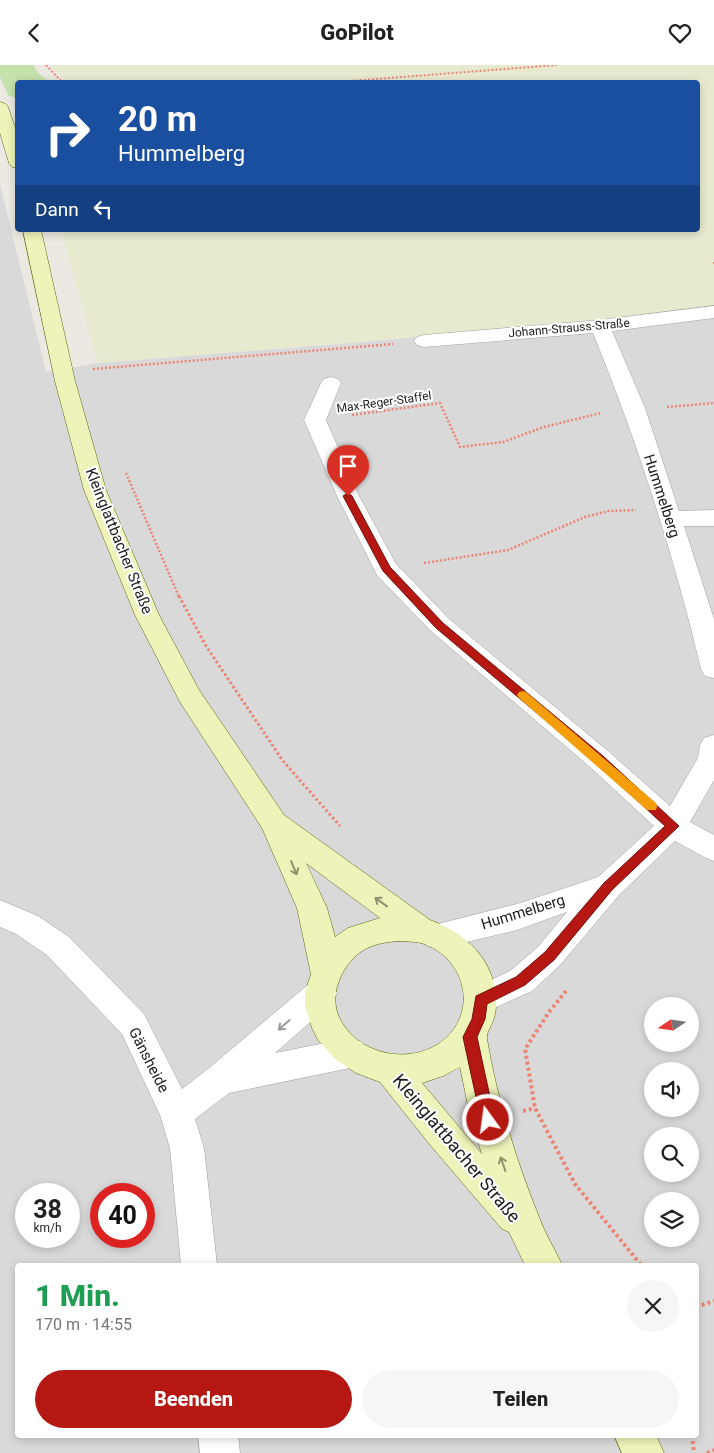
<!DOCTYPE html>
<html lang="de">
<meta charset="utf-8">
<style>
body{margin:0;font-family:Roboto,sans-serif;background:#f6f6f6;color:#222;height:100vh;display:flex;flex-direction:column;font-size:19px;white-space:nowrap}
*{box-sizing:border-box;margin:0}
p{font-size:16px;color:#767676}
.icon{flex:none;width:28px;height:28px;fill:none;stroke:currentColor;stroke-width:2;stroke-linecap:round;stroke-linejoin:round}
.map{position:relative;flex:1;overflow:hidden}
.sheet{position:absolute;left:15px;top:1198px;width:684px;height:175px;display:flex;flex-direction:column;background:#fff;border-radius:5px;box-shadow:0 2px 8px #0003}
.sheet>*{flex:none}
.top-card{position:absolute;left:15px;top:15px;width:685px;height:152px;border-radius:5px;box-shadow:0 2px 8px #0003;background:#1a4fa0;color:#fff;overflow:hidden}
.needle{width:32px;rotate:257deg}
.controls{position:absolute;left:644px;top:932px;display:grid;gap:10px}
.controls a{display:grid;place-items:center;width:55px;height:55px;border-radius:50%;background:#fff;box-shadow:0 2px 8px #0003;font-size:25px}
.speed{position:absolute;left:15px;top:1118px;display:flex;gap:10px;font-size:25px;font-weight:700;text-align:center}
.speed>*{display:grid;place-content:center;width:65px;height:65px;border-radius:50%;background:#fff;box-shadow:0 2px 8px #0003;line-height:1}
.speed small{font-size:12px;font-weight:400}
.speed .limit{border:8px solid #d22;background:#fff;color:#111}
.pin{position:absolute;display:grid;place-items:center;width:42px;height:42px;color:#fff;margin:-51px -21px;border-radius:50% 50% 50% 0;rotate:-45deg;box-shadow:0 0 5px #0007}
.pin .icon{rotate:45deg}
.me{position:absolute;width:55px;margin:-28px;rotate:346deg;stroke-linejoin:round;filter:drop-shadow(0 0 4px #0008)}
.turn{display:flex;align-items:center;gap:18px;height:105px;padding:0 20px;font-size:22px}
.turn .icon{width:65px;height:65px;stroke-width:2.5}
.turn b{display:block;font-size:35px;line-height:42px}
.then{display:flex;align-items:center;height:48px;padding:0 20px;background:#0003;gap:10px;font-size:19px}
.round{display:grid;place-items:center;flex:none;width:52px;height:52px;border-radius:26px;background:#f6f6f6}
.overview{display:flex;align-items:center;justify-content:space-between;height:85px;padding:0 20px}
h1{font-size:30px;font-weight:800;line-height:38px;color:#1e9e55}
.cta{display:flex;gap:10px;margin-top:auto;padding:10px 20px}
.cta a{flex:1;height:58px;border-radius:30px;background:#b51812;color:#fff;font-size:20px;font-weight:800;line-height:58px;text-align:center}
.cta a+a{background:#f6f6f6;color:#222}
header{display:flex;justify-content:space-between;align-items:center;height:65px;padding:0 20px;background:#fff;font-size:22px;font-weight:800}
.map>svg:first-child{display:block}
.residential{fill:#dad9d9;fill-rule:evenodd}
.farmland{fill:#e7eacf}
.grass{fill:#c5e2ac}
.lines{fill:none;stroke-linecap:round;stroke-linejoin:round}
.street-casing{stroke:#a0a0a0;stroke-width:1}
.secondary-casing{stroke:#5a670e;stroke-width:1}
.path-far3{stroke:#ec8473;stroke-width:2;stroke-dasharray:2 2;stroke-linecap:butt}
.path-far2{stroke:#ec8473;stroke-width:2.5;stroke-dasharray:2 2;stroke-linecap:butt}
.path-far1{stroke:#ec8473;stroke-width:3;stroke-dasharray:2.5 2.5;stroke-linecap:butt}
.path{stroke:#ec8473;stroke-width:4;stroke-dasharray:3 3;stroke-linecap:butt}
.street{fill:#fff;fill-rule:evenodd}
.secondary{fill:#eef3b9;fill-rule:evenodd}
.oneway{stroke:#909272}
.oneway2{stroke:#999}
.route{fill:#b51812;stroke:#76100c}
.slow{fill:#f59e0b}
.labels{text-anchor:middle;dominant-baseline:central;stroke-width:4;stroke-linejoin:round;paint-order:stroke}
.far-street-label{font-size:12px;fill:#1c1c1c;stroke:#fff}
.street-label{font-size:15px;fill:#1c1c1c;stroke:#fff}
.near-street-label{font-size:18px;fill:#1c1c1c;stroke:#fff}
</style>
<header><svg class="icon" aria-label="back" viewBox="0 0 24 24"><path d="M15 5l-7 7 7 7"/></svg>GoPilot<svg class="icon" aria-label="heart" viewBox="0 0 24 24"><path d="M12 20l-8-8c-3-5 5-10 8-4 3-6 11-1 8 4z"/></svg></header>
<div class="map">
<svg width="714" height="1388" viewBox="0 0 714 1388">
<rect width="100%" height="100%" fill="#ece9e2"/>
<path class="residential" d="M0,119L46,307L98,298L351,278L714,243V1388H0ZM652,941H690V979H652ZM652,1006H690V1044H652ZM652,1071H690V1109H652ZM26,1129H69V1171H26ZM101,1129H144V1171H101ZM652,1136H690V1174H652ZM18,1200H696V1370H18Z"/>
<path class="farmland" d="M50,0H714V243L598,257L98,298L61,165H698V18H67Z"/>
<path class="grass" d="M0,0H34L37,7L49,17L18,18L17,34L8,30L0,12Z"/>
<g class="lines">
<defs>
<path id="street" d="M714,241V253L612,266L645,343L679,446L714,445V461H684L714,554V613L705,611L701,604C674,490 637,376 593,268L424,282L417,280L414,276L417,272L424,270L600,255Z
M331,312L338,314L341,318L326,355L359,431L396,499L449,554L609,687L670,741L698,693L700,680L704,673L714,670V715L690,757L714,770V796L704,792L675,776L619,830L560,900L532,926L481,949L470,945L465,935L470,925L510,906L538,882L567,847L517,865L437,884L426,880L422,871L426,862L517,839L598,812L654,761L589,701L431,566L377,510L337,431L304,355L321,318L324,314Z
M0,835L38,851L69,872L144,949L182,1024L208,1004L310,918L321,914L332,918L337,928L332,938L275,988L350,973L362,977L366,988L362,999L350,1003L229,1028L195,1054L204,1083L217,1200H181L170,1083L160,1050L122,969L47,890L16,869L0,862Z
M198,1370H238L240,1388H200Z"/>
<path id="secondary" d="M0,37L6,39L8,42L18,71V103L12,102L9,98L0,68Z
M23,165H41L75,316L106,425L159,550L199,625L284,750L430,855C457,865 482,883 492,912C497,926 498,942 493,956C491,962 486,968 487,974C497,1034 516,1095 539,1152C545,1169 555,1184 562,1200H525L509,1167L502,1164L431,1081L380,1017L356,1008L335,994L318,975L312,963L305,941V928L311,909L297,843L262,763L180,637L135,550L84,425L55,316ZM306,798L380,853L348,863L335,872L327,843ZM398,876C405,877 414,876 421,878C462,890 479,941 447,972C417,1001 360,993 340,954C326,928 346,890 372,881C380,878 389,877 398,876ZM460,1002L471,1055L482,1089L422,1018L443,1011Z
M614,1370H656L664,1388H622Z"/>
</defs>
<use href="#street" class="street-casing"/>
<use href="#secondary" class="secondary-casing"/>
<path class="path-far3" d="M46,0L63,18
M324,18L557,0
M714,197V200"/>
<path class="path-far2" d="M93,304L393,279
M667,342L714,338
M352,350L440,338L460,382L503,377L544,362L601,348
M126,408L179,532
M424,498L508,485L585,452L609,446L636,445"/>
<path class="path-far1" d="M179,531L206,581L283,696L340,761"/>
<path class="path" d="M566,926L549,947L525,984L535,1043L575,1119L641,1200
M523,1046L535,1043
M696,1242L714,1236
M692,1370L694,1388
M707,1388L714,1385"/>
<use href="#street" class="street"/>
<use href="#secondary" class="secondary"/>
</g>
<defs><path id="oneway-shaft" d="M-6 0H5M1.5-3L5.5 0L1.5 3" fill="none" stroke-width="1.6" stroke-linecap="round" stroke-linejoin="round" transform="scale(1.25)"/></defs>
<g class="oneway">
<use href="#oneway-shaft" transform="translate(294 803) rotate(67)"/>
<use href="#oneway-shaft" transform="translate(381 837) rotate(-144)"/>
<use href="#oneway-shaft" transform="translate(503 1099) rotate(-109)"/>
</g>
<use class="oneway2" href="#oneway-shaft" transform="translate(284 960) rotate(139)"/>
<path class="route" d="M348,428L352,431L390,502L443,558L603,691L679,761L612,825L554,895L525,920L487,939L485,954L477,972L495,1055L493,1060L488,1061L483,1060L481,1055L463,972L472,954L476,931L516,912L545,887L604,818L665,761L595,697L436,563L383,506L343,431Z"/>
<path class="slow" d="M523,626L526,627L656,738L657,742L656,745H647L519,633L517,630L519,627Z"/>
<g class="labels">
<g class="far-street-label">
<text transform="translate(569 263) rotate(-5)">Johann-Strauss-Straße</text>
<text transform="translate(384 337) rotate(-8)">Max-Reger-Staffel</text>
</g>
<g class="street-label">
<text transform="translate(662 431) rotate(72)">Hummelberg</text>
<text transform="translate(119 476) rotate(68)">Kleinglattbacher Straße</text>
<text transform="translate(523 847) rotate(-17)">Hummelberg</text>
<text transform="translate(149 995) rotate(63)">Gänsheide</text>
</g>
<g class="near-street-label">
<text transform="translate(457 1083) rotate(50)">Kleinglattbacher Straße</text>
</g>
</g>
</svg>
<div class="controls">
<a><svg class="needle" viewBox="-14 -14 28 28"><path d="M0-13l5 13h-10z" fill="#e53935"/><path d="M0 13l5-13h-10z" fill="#767676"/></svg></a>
<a><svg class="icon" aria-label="sound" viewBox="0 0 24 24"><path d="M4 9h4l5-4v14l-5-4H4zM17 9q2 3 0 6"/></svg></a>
<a><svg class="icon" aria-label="search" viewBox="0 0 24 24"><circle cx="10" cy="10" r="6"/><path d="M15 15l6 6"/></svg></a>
<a><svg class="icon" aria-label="layers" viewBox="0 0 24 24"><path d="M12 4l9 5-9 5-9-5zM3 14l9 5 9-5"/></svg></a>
</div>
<div class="speed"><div>38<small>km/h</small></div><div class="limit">40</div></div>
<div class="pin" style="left:348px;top:431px;background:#d93025"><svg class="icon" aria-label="arrive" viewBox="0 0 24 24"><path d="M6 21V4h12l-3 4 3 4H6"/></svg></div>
<svg class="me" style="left:488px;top:1055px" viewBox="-20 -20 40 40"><circle r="17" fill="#b51812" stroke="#fff" stroke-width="3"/><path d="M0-11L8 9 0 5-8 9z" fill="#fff"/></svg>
<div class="top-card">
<div class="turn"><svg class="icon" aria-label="right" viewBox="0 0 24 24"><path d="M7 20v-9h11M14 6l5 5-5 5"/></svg><div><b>20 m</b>Hummelberg</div></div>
<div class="then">Dann<svg class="icon" aria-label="left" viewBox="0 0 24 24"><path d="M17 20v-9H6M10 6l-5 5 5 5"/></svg></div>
</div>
<section class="sheet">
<div class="overview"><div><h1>1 Min.</h1><p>170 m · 14:55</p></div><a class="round"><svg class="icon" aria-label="close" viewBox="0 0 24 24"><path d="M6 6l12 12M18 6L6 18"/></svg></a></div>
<div class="cta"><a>Beenden</a><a>Teilen</a></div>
</section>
</div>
